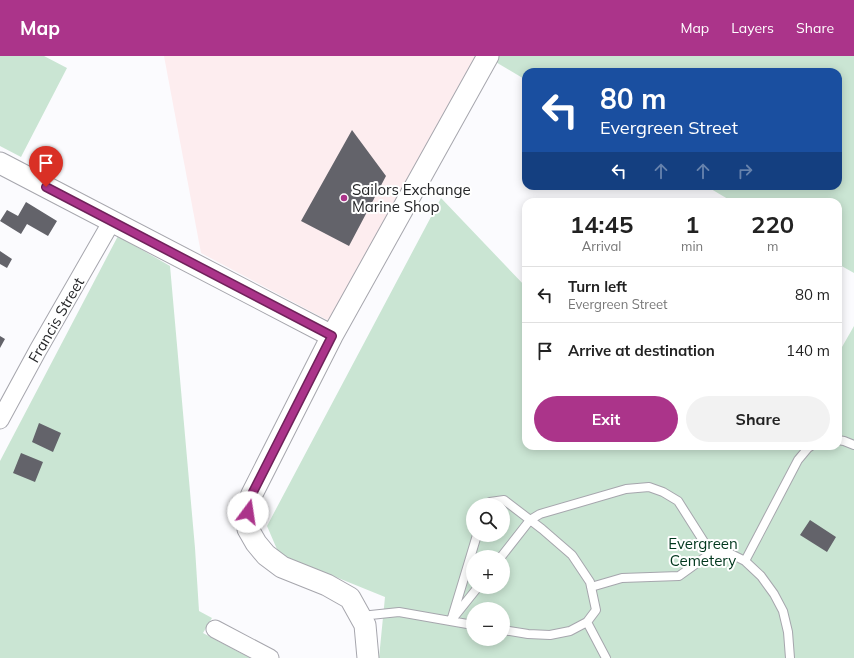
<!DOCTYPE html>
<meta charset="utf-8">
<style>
body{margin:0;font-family:Mulish,sans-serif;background:#f2f2f2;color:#222;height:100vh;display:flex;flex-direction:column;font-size:15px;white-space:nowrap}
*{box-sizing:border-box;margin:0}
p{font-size:13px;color:#767676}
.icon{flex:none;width:22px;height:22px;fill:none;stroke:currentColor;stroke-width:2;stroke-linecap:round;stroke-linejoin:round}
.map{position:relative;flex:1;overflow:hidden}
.side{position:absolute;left:522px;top:142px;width:320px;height:252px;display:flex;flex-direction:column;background:#fff;border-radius:12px;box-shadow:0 2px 10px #0003}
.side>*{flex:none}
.hud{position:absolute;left:522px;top:12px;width:320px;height:122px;border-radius:12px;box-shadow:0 2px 10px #0003;background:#1a4fa0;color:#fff;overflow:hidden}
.tools{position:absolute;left:466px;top:442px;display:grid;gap:8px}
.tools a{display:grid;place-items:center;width:44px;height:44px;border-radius:50%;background:#fff;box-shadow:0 2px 10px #0003;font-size:20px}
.pin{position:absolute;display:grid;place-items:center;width:34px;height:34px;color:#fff;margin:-41px -17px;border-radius:50% 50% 50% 0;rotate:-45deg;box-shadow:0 0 4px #0007}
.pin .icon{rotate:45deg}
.me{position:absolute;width:44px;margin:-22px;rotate:14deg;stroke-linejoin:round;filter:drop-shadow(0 0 3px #0008)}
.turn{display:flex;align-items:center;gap:14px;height:84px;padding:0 12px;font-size:18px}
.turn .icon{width:52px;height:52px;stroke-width:2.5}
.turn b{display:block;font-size:28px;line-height:34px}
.lanes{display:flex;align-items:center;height:38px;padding:0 12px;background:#0003;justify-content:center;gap:20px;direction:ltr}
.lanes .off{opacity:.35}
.eta{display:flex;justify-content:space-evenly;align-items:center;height:68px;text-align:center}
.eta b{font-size:24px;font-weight:700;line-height:28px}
.primary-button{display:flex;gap:8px;margin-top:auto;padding:8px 12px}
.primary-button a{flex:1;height:46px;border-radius:24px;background:#ab348a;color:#fff;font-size:16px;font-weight:700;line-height:46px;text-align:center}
.primary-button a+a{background:#f2f2f2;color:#222}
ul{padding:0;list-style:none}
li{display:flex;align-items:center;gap:12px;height:56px;padding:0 12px;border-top:1px solid #e0e0e0}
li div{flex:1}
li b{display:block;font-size:15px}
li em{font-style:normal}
header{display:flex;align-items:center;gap:24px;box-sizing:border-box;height:56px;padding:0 20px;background:#ab348a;color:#fff}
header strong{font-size:19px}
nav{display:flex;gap:22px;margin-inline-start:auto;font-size:14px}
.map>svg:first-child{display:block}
.commercial{fill:#fdedef}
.green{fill:#cae5d3;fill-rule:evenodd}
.building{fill:#63636a}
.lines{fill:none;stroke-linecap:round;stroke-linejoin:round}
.service-casing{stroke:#a6a6ad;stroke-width:10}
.minor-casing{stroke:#a6a6ad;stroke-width:19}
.tertiary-casing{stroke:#a6a6ad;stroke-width:23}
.service{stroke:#fff;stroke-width:8}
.minor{stroke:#fff;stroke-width:17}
.tertiary{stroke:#fff;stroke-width:21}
.route-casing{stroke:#6f225a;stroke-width:10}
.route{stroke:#ab348a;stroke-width:7}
.poi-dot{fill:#ab348a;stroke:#fff;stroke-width:1.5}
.labels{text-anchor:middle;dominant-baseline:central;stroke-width:4;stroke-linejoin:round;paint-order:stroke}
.poi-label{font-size:15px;fill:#252628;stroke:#fff;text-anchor:start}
.street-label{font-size:15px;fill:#252628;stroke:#fff}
.park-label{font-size:15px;fill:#00371d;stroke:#fff}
</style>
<header>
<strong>Map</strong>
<nav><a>Map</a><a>Layers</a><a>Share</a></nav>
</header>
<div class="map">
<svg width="854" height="602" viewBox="0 0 854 602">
<rect width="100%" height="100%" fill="#fbfbfe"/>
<path class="commercial" d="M164,0H473L485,6L346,274L201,197Z"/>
<path class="green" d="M0,0H44L67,12L21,101L0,90Z
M497,0H854V217L838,208V146H733L706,130H838V16H526V24L494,5Z
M441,142L526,231V390H752L784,392L785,390H838V298L854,270V602H379L385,541L279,498L267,470ZM473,449H503V479H473ZM473,501H503V531H473ZM473,553H503V583H473Z
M118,180L170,210L195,492L199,555L212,562L203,577L250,602H0V405Z"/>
<path class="building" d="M352,74L386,120L349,190L301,165Z
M26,146L57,165L48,180L27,168L21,178L0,165L7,154L18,160Z
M0,195L12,203L7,212L0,208Z
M0,280L5,283L0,292Z
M39,367L61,377L53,396L32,386Z
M21,397L43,406L35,426L13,417Z
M810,464L836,481L827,496L800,479Z"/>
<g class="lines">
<defs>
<path id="service" d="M838,384L844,385L854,389
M488,449L490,446L504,444L542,473L572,499L590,526L596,554L587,566L570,575L550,579L528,578L503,574
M501,501L530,464L540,458L626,433L649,431L663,436L678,445L711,497
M745,505L798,404L808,392L811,390
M591,531L622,522L679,520L711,497L731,498L745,505L761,520L774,538L783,555L788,576L790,602
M361,560L399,556L473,569
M454,561L478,531
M451,565L477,479
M587,566L606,602"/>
<path id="minor" d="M0,364L38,294L112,165
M215,573L270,602"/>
<path id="tertiary" d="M0,107L332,280
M368,602L365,569L350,542L327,529L282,511L266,499L256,487L248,473L247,464L248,448L252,438L332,280L488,0"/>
</defs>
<use href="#service" class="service-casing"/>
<use href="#minor" class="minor-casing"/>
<use href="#tertiary" class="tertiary-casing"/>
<use href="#service" class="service"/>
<use href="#minor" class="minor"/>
<use href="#tertiary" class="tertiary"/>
</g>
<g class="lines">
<defs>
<path id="route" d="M46,131L332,280L252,438L248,448V456"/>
</defs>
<use href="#route" class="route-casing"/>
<use href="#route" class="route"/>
</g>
<circle class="poi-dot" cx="344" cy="142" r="4"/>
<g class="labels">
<g class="poi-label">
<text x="352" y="133">Sailors Exchange<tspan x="352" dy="17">Marine Shop</tspan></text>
</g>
<g class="street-label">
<text transform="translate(56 264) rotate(-60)">Francis Street</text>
</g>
<g class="park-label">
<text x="703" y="487">Evergreen<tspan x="703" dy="17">Cemetery</tspan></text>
</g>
</g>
</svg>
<div class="tools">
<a><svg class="icon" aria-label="search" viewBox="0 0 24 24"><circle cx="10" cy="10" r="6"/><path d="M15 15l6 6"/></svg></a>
<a>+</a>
<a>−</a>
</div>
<div class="pin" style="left:46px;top:131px;background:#d93025"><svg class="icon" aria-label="arrive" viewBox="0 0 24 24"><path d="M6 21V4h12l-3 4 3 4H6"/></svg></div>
<svg class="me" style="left:248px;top:456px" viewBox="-20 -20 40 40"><circle r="19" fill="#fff"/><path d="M0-13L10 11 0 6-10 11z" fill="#ab348a"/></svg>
<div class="hud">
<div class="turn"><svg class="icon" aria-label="left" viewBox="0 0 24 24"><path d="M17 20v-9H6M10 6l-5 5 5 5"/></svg><div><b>80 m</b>Evergreen Street</div></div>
<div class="lanes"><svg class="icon" aria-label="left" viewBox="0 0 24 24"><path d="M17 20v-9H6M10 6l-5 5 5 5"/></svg><svg class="icon off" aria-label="ahead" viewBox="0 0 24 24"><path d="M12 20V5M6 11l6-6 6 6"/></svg><svg class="icon off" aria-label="ahead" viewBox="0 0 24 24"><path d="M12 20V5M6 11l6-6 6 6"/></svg><svg class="icon off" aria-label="right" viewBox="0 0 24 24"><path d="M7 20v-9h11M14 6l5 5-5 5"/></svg></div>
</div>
<section class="side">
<div class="eta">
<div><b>14:45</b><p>Arrival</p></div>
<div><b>1</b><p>min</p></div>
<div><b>220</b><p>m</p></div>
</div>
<ul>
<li><svg class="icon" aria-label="left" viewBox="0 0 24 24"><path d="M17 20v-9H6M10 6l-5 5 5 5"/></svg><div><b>Turn left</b><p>Evergreen Street</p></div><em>80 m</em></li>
<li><svg class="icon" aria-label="arrive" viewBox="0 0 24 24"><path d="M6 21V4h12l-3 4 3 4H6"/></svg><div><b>Arrive at destination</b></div><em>140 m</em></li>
</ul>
<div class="primary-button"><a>Exit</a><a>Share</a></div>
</section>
</div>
